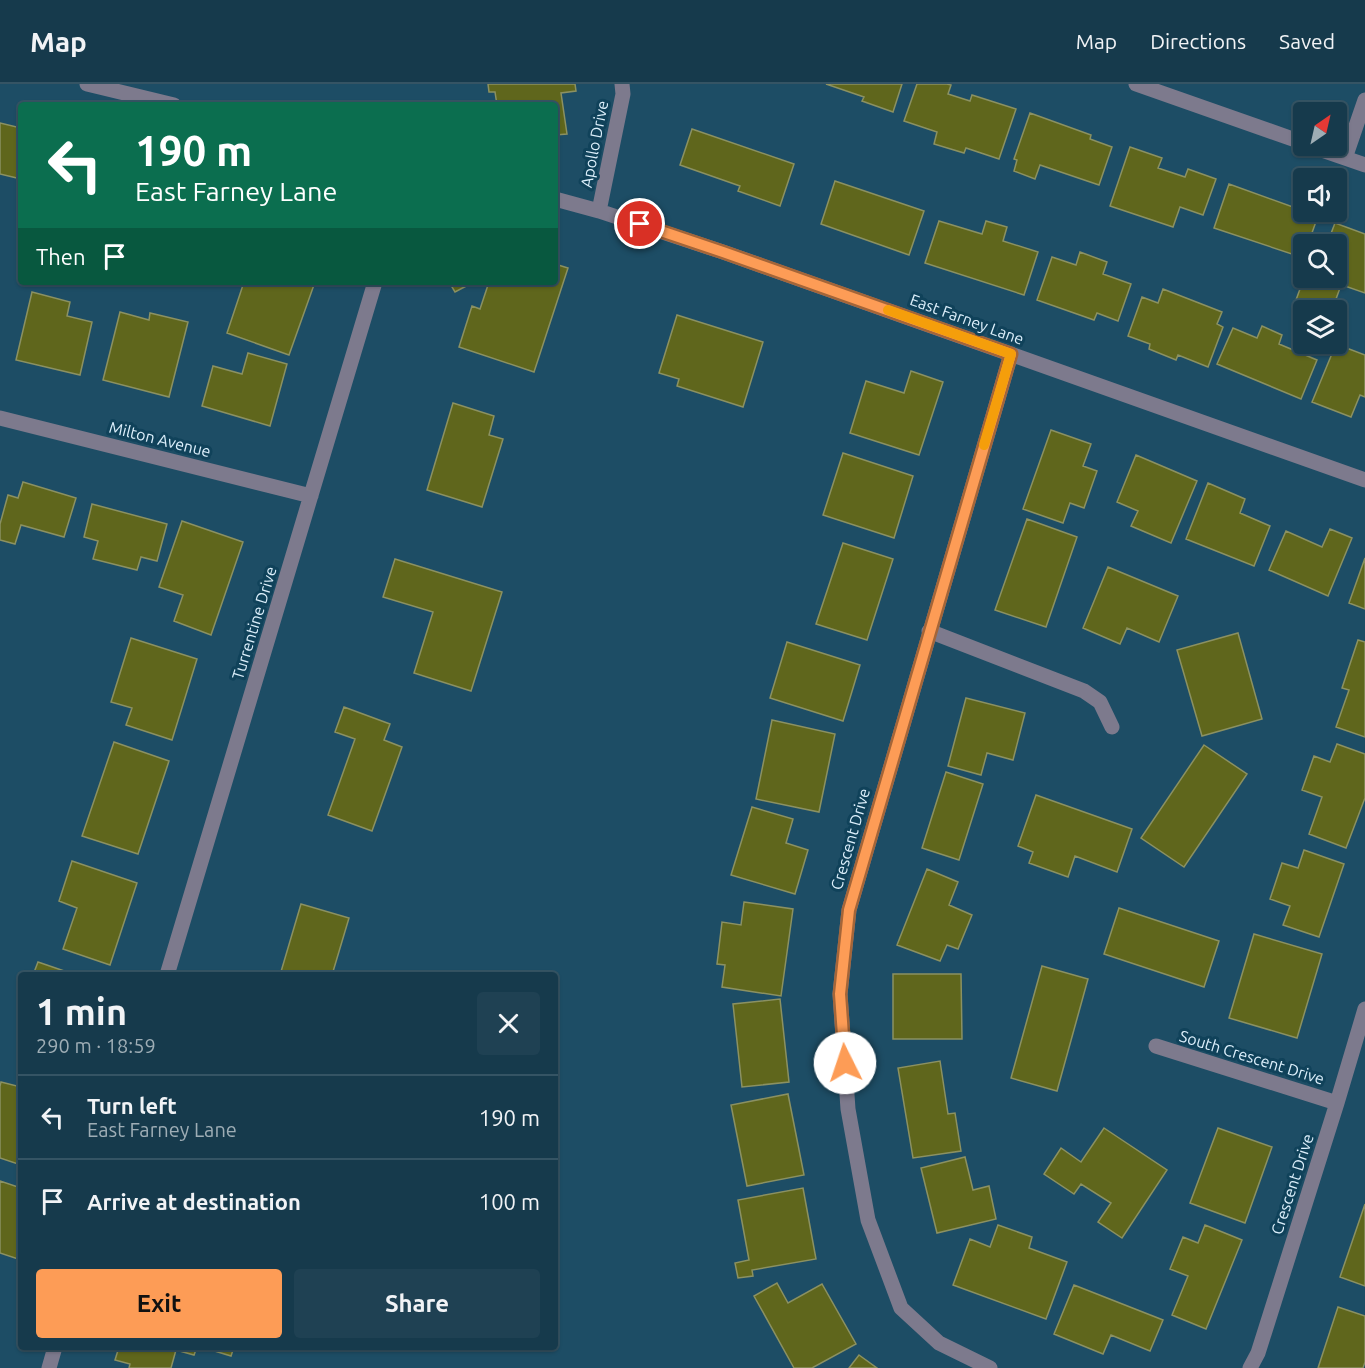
<!DOCTYPE html>
<meta charset="utf-8">
<style>
body{margin:0;font-family:Ubuntu,sans-serif;background:#1f4153;color:#f1f3f6;height:100vh;display:flex;flex-direction:column;font-size:22px;white-space:nowrap}
*{box-sizing:border-box;margin:0}
p{font-size:20px;color:#9eadb5}
.icon{flex:none;width:33px;height:33px;fill:none;stroke:currentColor;stroke-width:2;stroke-linecap:round;stroke-linejoin:round}
.map{position:relative;flex:1;overflow:hidden}
.drawer{position:absolute;left:18px;top:888px;width:540px;height:378px;display:flex;flex-direction:column;background:#163a4c;border-radius:6px;box-shadow:0 2px 4px #0004,0 0 0 2px #355464}
.drawer>*{flex:none}
.guide{position:absolute;left:18px;top:18px;width:540px;height:183px;border-radius:6px;box-shadow:0 2px 4px #0004,0 0 0 2px #355464;background:#0b6e4f;color:#fff;overflow:hidden}
.needle{width:39px;rotate:34deg}
.controls{position:absolute;left:1293px;top:18px;display:grid;gap:12px}
.controls a{display:grid;place-items:center;width:54px;height:54px;border-radius:6px;background:#163a4c;box-shadow:0 2px 4px #0004,0 0 0 2px #355464;font-size:30px}
.pin{position:absolute;display:grid;place-items:center;width:51px;height:51px;color:#fff;margin:-26px;border:3px solid #fff;border-radius:50%;box-shadow:0 2px 6px #0007}
.me{position:absolute;width:66px;margin:-33px;rotate:356deg;stroke-linejoin:round;filter:drop-shadow(0 0 4px #0008)}
.turn{display:flex;align-items:center;gap:21px;height:126px;padding:0 18px;font-size:27px}
.turn .icon{width:78px;height:78px;stroke-width:2.5}
.turn b{display:block;font-size:42px;line-height:51px}
.then{display:flex;align-items:center;height:57px;padding:0 18px;background:#0003;gap:12px;font-size:22px}
.round{display:grid;place-items:center;flex:none;width:63px;height:63px;border-radius:6px;background:#1f4153}
.overview{display:flex;align-items:center;justify-content:space-between;height:102px;padding:0 18px}
h1{font-size:36px;font-weight:700;line-height:45px}
.primary-button{display:flex;gap:12px;margin-top:auto;padding:12px 18px}
.primary-button a{flex:1;height:69px;border-radius:6px;background:#fd9c56;color:#111;font-size:24px;font-weight:700;line-height:69px;text-align:center}
.primary-button a+a{background:#1f4153;color:#f1f3f6}
ul{padding:0;list-style:none}
li{display:flex;align-items:center;gap:18px;height:84px;padding:0 18px;border-top:2px solid #355464}
li div{flex:1}
li b{display:block;font-size:22px}
li em{font-style:normal}
header{display:flex;align-items:center;gap:36px;box-sizing:border-box;height:84px;padding:0 30px;background:#163a4c;border-bottom:2px solid #355464}
header strong{font-size:28px}
nav{display:flex;gap:33px;margin-inline-start:auto;font-size:21px}
.map>svg:first-child{display:block}
.building{fill:#5f661c;stroke:#8b9162;stroke-width:1.5}
.lines{fill:none;stroke-linecap:round;stroke-linejoin:round}
.minor{stroke:#7d7a8d;stroke-width:15}
.route-casing{stroke:#a46538;stroke-width:15}
.route{stroke:#fd9c56;stroke-width:10}
.slow{stroke:#f59e0b;stroke-width:10}
.labels{text-anchor:middle;dominant-baseline:central;stroke-width:6;stroke-linejoin:round;paint-order:stroke}
.street-label{font-size:16px;fill:#ddf0fc;stroke:#10425a}
</style>
<header>
<strong>Map</strong>
<nav><a>Map</a><a>Directions</a><a>Saved</a></nav>
</header>
<div class="map">
<svg width="1365" height="1284" viewBox="0 0 1365 1284">
<rect width="100%" height="100%" fill="#1d4d65"/>
<path class="building" d="M488,0H575L576,7L561,9L567,50L555,51V21H497L495,8H489Z
M826,0H902L893,28L862,17L864,13Z
M917,0H947L951,1L948,10L970,17L972,11L1016,25L999,75L966,64L964,69L934,60L937,48L904,37Z
M1030,29L1091,51L1090,55L1112,63L1099,101L1040,81L1035,95L1014,87L1017,76L1014,75Z
M0,39L21,44V95L0,90Z
M692,45L794,80L780,122L738,107L740,102L680,81Z
M1130,63L1162,74L1158,84L1185,93L1188,85L1216,95L1203,131L1180,123L1173,143L1110,122Z
M835,97L924,127L909,171L821,140Z
M1229,100L1318,132L1308,160H1304V174L1214,144Z
M939,137L982,150L986,137L1007,143L1003,157L1038,168L1024,211L925,179Z
M1335,139L1365,150V209L1342,201L1344,194L1336,192V160H1327Z
M1080,168L1107,178L1103,190L1131,200L1118,237L1097,229L1094,236L1037,216L1052,173L1076,181Z
M555,180L568,184L534,288L459,263L472,222L480,225L489,198H555Z
M1304,194L1340,204L1332,226H1326L1296,216Z
M244,198H315L289,271L227,249Z
M449,198H474L455,208Z
M1163,205L1222,228L1217,240L1223,243L1208,283L1178,271L1176,276L1149,265L1150,260L1128,252L1142,213L1158,219Z
M32,208L70,218L67,232L92,238L80,291L16,276Z
M120,228L149,236L150,229L188,238L169,313L103,296Z
M677,231L763,258L743,323L677,302L679,295L659,289Z
M1262,242L1282,251L1279,260L1317,276L1301,315L1217,280L1233,244L1257,254Z
M1336,260L1365,271V313L1360,311L1351,333L1312,318Z
M248,269L287,280L270,342L202,322L213,282L242,290Z
M911,287L943,298L919,371L850,349L866,297L904,309Z
M453,319L494,332L489,351L503,355L482,423L427,406Z
M1051,346L1091,360L1083,382L1097,387L1084,424L1070,419L1063,439L1023,425Z
M843,369L913,392L894,454L823,431Z
M1136,371L1197,397L1171,459L1131,442L1138,427L1117,418Z
M23,398L76,414L64,453L21,441L15,460L0,456V440L8,411L18,414Z
M1208,399L1245,415L1240,429L1270,442L1254,482L1186,455Z
M92,420L167,440L157,477L141,473L137,486L93,475L98,457L84,453Z
M1027,435L1077,453L1046,543L995,526Z
M182,437L243,458L211,551L174,537L183,511L159,503Z
M1330,445L1352,454L1328,512L1269,486L1286,447L1322,463Z
M843,459L893,475L867,556L816,540Z
M1365,474V525L1349,519Z
M395,475L502,508L471,607L414,589L433,528L383,513Z
M1108,483L1178,512L1159,558L1127,544L1120,560L1083,544Z
M1238,549L1262,635L1202,652L1177,566Z
M131,554L197,575L172,656L126,641L132,624L111,618Z
M1358,556L1365,558V653L1336,643L1349,606L1342,604Z
M787,558L860,581L843,637L770,614Z
M966,614L1025,629L1013,676L987,669L981,691L948,682Z
M344,623L390,640L384,656L402,663L372,747L328,731L355,655L335,648Z
M772,636L835,650L819,728L756,715Z
M114,658L169,677L138,770L82,752Z
M1337,660L1365,670V714L1346,764L1309,750L1322,713L1302,706L1314,672L1330,678Z
M1204,661L1247,690L1184,783L1141,754Z
M946,688L983,700L959,776L922,764Z
M1036,711L1132,745L1117,788L1075,772L1068,793L1029,779L1033,768L1018,762Z
M752,723L793,735L786,759L808,766L795,810L731,791Z
M1304,766L1344,780L1319,853L1283,841L1290,822L1270,815L1282,779L1298,784Z
M72,777L137,799L110,881L63,865L77,824L59,817Z
M927,785L958,798L949,821L972,831L958,865L947,861L940,877L897,861Z
M744,818L793,825L781,912L722,903L725,881L717,880L722,838L741,841Z
M301,820L349,834L332,891H280Z
M1119,824L1219,857L1204,903L1104,870Z
M1254,850L1322,870L1297,954L1229,934Z
M38,878L76,891H33Z
M1042,882L1088,895L1057,1007L1011,994Z
M893,890H961L962,955H893Z
M780,915L789,998L742,1003L733,920Z
M940,977L948,1030L955,1029L961,1067L913,1074L898,984Z
M1,998L21,1003V1081L0,1074V1002Z
M788,1010L804,1091L747,1102L731,1021Z
M1104,1044L1167,1086L1122,1154L1098,1138L1111,1119L1081,1100L1074,1110L1044,1090L1061,1064L1081,1078Z
M1218,1044L1272,1063L1245,1139L1190,1119Z
M965,1073L973,1106L989,1102L996,1135L937,1149L921,1084Z
M0,1097L21,1104V1176L0,1169Z
M803,1104L816,1175L752,1186L753,1192L738,1194L735,1179L749,1176L738,1116Z
M1365,1120V1202L1340,1193Z
M998,1141L1032,1153L1029,1164L1067,1178L1046,1235L953,1201L970,1155L990,1163Z
M1205,1141L1242,1156L1206,1245L1172,1231L1188,1192L1170,1185L1183,1153L1198,1159Z
M777,1199L788,1219L822,1200L856,1260L812,1284H794L754,1212Z
M1074,1201L1163,1236L1150,1267L1111,1251L1103,1270L1054,1250Z
M1338,1223L1365,1232V1278L1363,1284H1318Z
M119,1263H197L194,1271L176,1266L171,1284H129L130,1280L115,1276Z
M209,1263H234L231,1272L208,1265Z
M859,1271L877,1284H849Z"/>
<g class="lines">
<path class="minor" d="M87,0L174,21
M1136,0L1304,59
M1310,62L1365,81
M1345,74L1365,16
M555,115L599,127L723,168L1365,396
M599,127L623,10L622,0
M0,334L311,412
M929,547L1084,607L1100,618L1112,643
M167,891L375,198
M1156,962L1337,1019
M49,1284L55,1263
M990,1284L939,1259L901,1224L868,1136L848,1025L840,910L849,826L1011,270
M1250,1284L1258,1269L1337,1019L1365,925"/>
</g>
<g class="lines">
<defs>
<path id="route" d="M640,140L723,168L1011,270L849,826L840,910L845,979"/>
</defs>
<use href="#route" class="route-casing"/>
<use href="#route" class="route"/>
<path class="slow" d="M888,226L1011,270L984,361"/>
</g>
<g class="labels">
<g class="street-label">
<text transform="translate(594 60) rotate(-79)">Apollo Drive</text>
<text transform="translate(967 235) rotate(20)">East Farney Lane</text>
<text transform="translate(160 355) rotate(14)">Milton Avenue</text>
<text transform="translate(254 539) rotate(-73)">Turrentine Drive</text>
<text transform="translate(850 755) rotate(-74)">Crescent Drive</text>
<text transform="translate(1252 973) rotate(17)">South Crescent Drive</text>
<text transform="translate(1292 1100) rotate(-72)">Crescent Drive</text>
</g>
</g>
</svg>
<div class="controls">
<a><svg class="needle" viewBox="-14 -14 28 28"><path d="M0-13l5 13h-10z" fill="#e53935"/><path d="M0 13l5-13h-10z" fill="#9eadb5"/></svg></a>
<a><svg class="icon" aria-label="sound" viewBox="0 0 24 24"><path d="M4 9h4l5-4v14l-5-4H4zM17 9q2 3 0 6"/></svg></a>
<a><svg class="icon" aria-label="search" viewBox="0 0 24 24"><circle cx="10" cy="10" r="6"/><path d="M15 15l6 6"/></svg></a>
<a><svg class="icon" aria-label="layers" viewBox="0 0 24 24"><path d="M12 4l9 5-9 5-9-5zM3 14l9 5 9-5"/></svg></a>
</div>
<div class="pin" style="left:640px;top:140px;background:#d93025"><svg class="icon" aria-label="arrive" viewBox="0 0 24 24"><path d="M6 21V4h12l-3 4 3 4H6"/></svg></div>
<svg class="me" style="left:845px;top:979px" viewBox="-20 -20 40 40"><circle r="19" fill="#fff"/><path d="M0-13L10 11 0 6-10 11z" fill="#fd9c56"/></svg>
<div class="guide">
<div class="turn"><svg class="icon" aria-label="left" viewBox="0 0 24 24"><path d="M17 20v-9H6M10 6l-5 5 5 5"/></svg><div><b>190 m</b>East Farney Lane</div></div>
<div class="then">Then<svg class="icon" aria-label="arrive" viewBox="0 0 24 24"><path d="M6 21V4h12l-3 4 3 4H6"/></svg></div>
</div>
<section class="drawer">
<div class="overview"><div><h1>1 min</h1><p>290 m · 18:59</p></div><a class="round"><svg class="icon" aria-label="close" viewBox="0 0 24 24"><path d="M6 6l12 12M18 6L6 18"/></svg></a></div>
<ul>
<li><svg class="icon" aria-label="left" viewBox="0 0 24 24"><path d="M17 20v-9H6M10 6l-5 5 5 5"/></svg><div><b>Turn left</b><p>East Farney Lane</p></div><em>190 m</em></li>
<li><svg class="icon" aria-label="arrive" viewBox="0 0 24 24"><path d="M6 21V4h12l-3 4 3 4H6"/></svg><div><b>Arrive at destination</b></div><em>100 m</em></li>
</ul>
<div class="primary-button"><a>Exit</a><a>Share</a></div>
</section>
</div>
